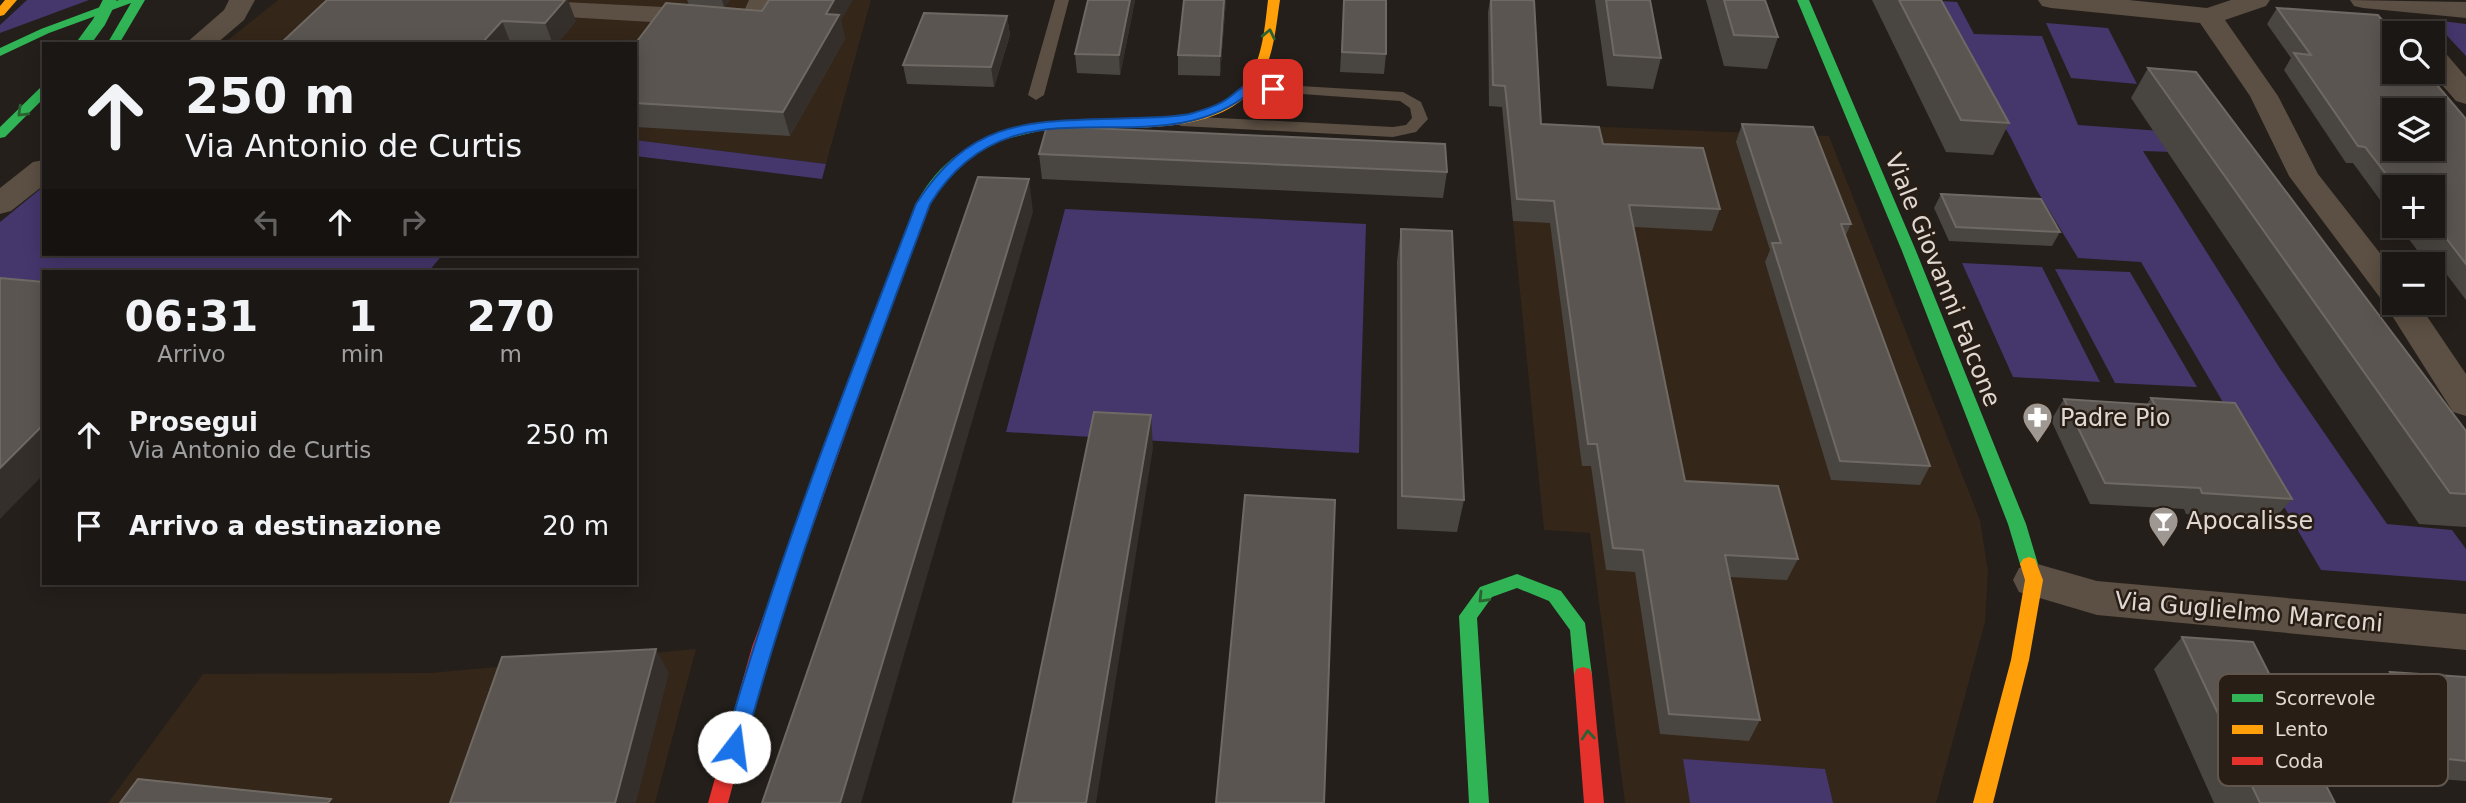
<!DOCTYPE html>
<html lang="it">
<meta charset="utf-8">
<style>
body{margin:0;font-family:"DejaVu Sans",sans-serif;background:#282422;color:#f1f3f6;height:100vh;display:flex;flex-direction:column;font-size:26px;white-space:nowrap}
*{box-sizing:border-box;margin:0}
p{font-size:23px;color:#a09fa0}
.icon{flex:none;width:38px;height:38px;fill:none;stroke:currentColor;stroke-width:2;stroke-linecap:round;stroke-linejoin:round}
.map{position:relative;flex:1;overflow:hidden}
.sheet{position:absolute;left:42px;top:270px;width:595px;height:315px;display:flex;flex-direction:column;background:#1b1714;border-radius:0px;box-shadow:0 4px 18px #0003,0 0 0 2px #393634}
.sheet>*{flex:none}
.hud{position:absolute;left:42px;top:42px;width:595px;height:214px;border-radius:0px;box-shadow:0 4px 18px #0003,0 0 0 2px #393634;background:#1b1714;color:#f1f3f6;overflow:hidden}
.buttons{position:absolute;left:2382px;top:21px;display:grid;gap:14px}
.buttons a{display:grid;place-items:center;width:63px;height:63px;border-radius:0px;background:#1b1714;box-shadow:0 4px 18px #0003,0 0 0 2px #393634;font-size:35px}
.pin{position:absolute;display:grid;place-items:center;width:60px;height:60px;color:#fff;margin:-30px;border-radius:14px;box-shadow:0 4px 10px #0006}
.me{position:absolute;width:77px;margin:-38px;rotate:15deg;stroke-linejoin:round;filter:drop-shadow(0 0 5px #0008)}
.turn{display:flex;align-items:center;gap:24px;height:147px;padding:0 28px;font-size:32px}
.turn .icon{width:91px;height:91px;stroke-width:2.5}
.turn b{display:block;font-size:49px;line-height:60px}
.lanes{display:flex;align-items:center;height:66px;padding:0 28px;background:#0003;justify-content:center;gap:35px;direction:ltr}
.lanes .off{opacity:.35}
.eta{display:flex;justify-content:space-evenly;align-items:center;height:119px;text-align:center}
.eta b{font-size:42px;font-weight:700;line-height:49px}
ul{padding:0;list-style:none}
li{display:flex;align-items:center;gap:21px;height:91px;padding:0 28px}
li div{flex:1}
li b{display:block;font-size:26px}
li em{font-style:normal}
.map>svg:first-child{display:block}
.built{fill:#342619}
.green{fill:#45366c}
.lines{fill:none;stroke-linecap:round;stroke-linejoin:round}
.lane{fill:#5c4f43;fill-rule:evenodd}
.street{fill:#5c4f43;fill-rule:evenodd}
.fast{fill:#30b455;fill-rule:evenodd}
.slow{fill:#ff9f0a;fill-rule:evenodd}
.jam{fill:#e5322d;fill-rule:evenodd}
.fast-bridge{stroke:#30b455;stroke-width:13}
.wall{fill:#494540}
.shaded-wall{fill:#342f2a}
.building{fill:#5a5550;stroke:#6f6964;stroke-width:2;fill-rule:evenodd}
.oneway{stroke:#2c6232}
.route{fill:#1a73e8;stroke:#114b97;stroke-width:2}
.labels{text-anchor:middle;dominant-baseline:central;stroke-width:5;stroke-linejoin:round;paint-order:stroke}
.street-label{font-size:24px;fill:#e0d8d2;stroke:#291e15}
.poi-label{font-size:24px;fill:#e0d8d2;stroke:#291e15;text-anchor:start}
.key{fill:#291e15;stroke:#60564e;stroke-width:2}
.key-label{font-size:19px;fill:#e0d8d2}
</style>
<div class="map">
<svg width="2466" height="803" viewBox="0 0 2466 803">
<rect width="100%" height="100%" fill="#241f1a"/>
<path class="built" d="M278,0H871L826,164L635,140V44H223Z
M1503,123L1829,136L1980,520L1988,571L1985,622L1936,803H1625L1590,533L1544,530Z
M696,649L655,803H108L203,674L430,673Z"/>
<path class="green" d="M27,0H89L0,33V25Z
M1925,0L1957,2L1974,34L2042,36L2078,125L2217,135L2232,154L2143,151L2279,367L2387,524L2452,530L2466,549V581L2321,570L2141,262L2078,258L2036,189L2011,138L1952,34Z
M2442,21L2466,24V56L2436,24Z
M2046,23L2108,28L2137,84L2071,78Z
M635,140L826,164L822,179L635,156Z
M44,186V254H443L429,271H44V281L0,278V222Z
M1065,209L1366,224L1359,453L1006,432Z
M1962,263L2042,267L2100,382L2013,377Z
M2055,269L2130,272L2197,387L2115,383Z
M1683,759L1825,769L1833,803H1690Z"/>
<g class="lines">
<path class="lane" d="M1055,0H1069L1044,95L1036,100L1028,95Z
M1249,83L1403,92L1421,102L1428,119L1416,132L1393,137L1181,126L1173,121L1181,116L1393,127L1406,125L1412,118L1410,108L1400,101L1244,90L1242,87Z"/>
<path class="street" d="M229,0H255L244,20L216,44H185L224,10Z
M524,0L744,11L749,0H775L762,26L753,28L515,14L511,8L515,2Z
M2038,0H2129L2207,8L2231,0H2270L2266,6L2225,20L2278,96L2318,174L2394,271V303H2418L2466,374V416L2453,412L2384,303L2289,176L2250,96L2200,23L2051,8L2042,6Z
M2350,0L2466,2V18L2363,8L2354,6Z
M2432,47L2442,49L2466,77V104L2456,101L2431,72Z
M44,160V185L11,211L0,214V188L33,162Z
M2034,563L2097,581L2466,614V650L2097,615L2019,592L2013,580L2019,568Z"/>
<path class="fast" d="M119,0H145L119,44H107L131,3L49,33L0,56V48L41,29Z
M1797,0H1809L1916,251L2026,524L2038,564L2035,569L2029,571L2023,569L2020,564L2008,524L1902,251Z
M44,87V98L5,137L0,138V127L40,88Z
M1084,120L1090,124L1088,127L1039,131L1002,140L965,160L949,175L929,205L886,320L884,324H874L872,320C883,292 894,263 905,235C911,222 913,207 921,195C957,135 1020,123 1084,120Z
M1517,574L1561,591L1585,623L1592,675L1590,681L1583,683L1576,681L1574,675L1570,630L1549,601L1517,588L1492,597L1477,618L1489,803H1469L1459,616L1480,587Z"/>
<path class="slow" d="M5,0H17L4,15L0,16V6Z
M1268,0H1280C1276,26 1274,56 1260,79C1226,135 1141,127 1084,128L1078,124L1084,120C1136,120 1216,128 1249,78C1263,56 1265,25 1268,0Z
M2029,557L2035,559L2043,580L2029,660L1993,803H1973L2011,660L2025,580L2020,564L2023,559Z"/>
<path class="jam" d="M879,315L886,320L770,647L728,803H708L752,647L872,320Z
M1583,667L1590,669L1592,675L1604,803H1584L1574,675L1576,669Z"/>
<path class="fast-bridge" d="M83,44L99,22L110,0"/>
</g>
<path class="wall" d="M327,0L576,21L557,44H280Z
M687,0H730L724,7L841,21L845,39L790,136L635,127V44L689,5Z
M1088,0H1135L1120,75L1077,73L1075,54Z
M1184,0H1226L1220,76L1178,75V55Z
M1344,0L1386,54L1384,74L1340,72Z
M1490,0H1534L1541,124L1603,144L1720,209L1712,231L1634,227L1685,481L1798,559L1787,580L1730,577L1760,720L1749,741L1660,734L1635,572L1606,570L1591,466H1582L1550,223L1513,221L1502,107L1489,106L1488,12Z
M1595,0H1650L1661,58L1653,89L1607,86Z
M1706,0H1765L1778,37L1767,69L1724,66Z
M1872,0H1941L2009,123L1993,155L1946,152Z
M2277,8L2466,119V300L2432,255L2420,254L2399,226H2432V187H2394V219L2353,163H2346L2284,70L2291,58L2267,24Z
M1007,16L1010,35L994,87L907,84L903,65Z
M2148,68L2466,431V527L2419,524L2131,98Z
M1742,124L1851,224L1845,237L1930,466L1920,485L1831,480L1765,262L1770,250L1736,142Z
M1039,154L1447,172L1443,198L1042,179Z
M1941,194L2060,232L2052,246L1949,241L1934,208Z
M1401,229L1464,500L1457,532L1397,529V261Z
M2151,398L2292,499L2274,519L2186,514L2184,509L2090,504L2051,420L2064,399L2147,404Z
M2182,637L2335,803H2214L2154,669Z
M2390,672L2466,677V781L2424,778L2409,751L2402,750L2368,691Z"/>
<path class="shaded-wall" d="M565,0H568L576,21L557,44H553L545,23Z
M722,0H730L724,7Z
M834,0H853L841,21L845,39L790,136L783,112L826,14Z
M1130,0H1135L1120,75L1119,55Z
M1224,0H1226L1220,76V56Z
M1007,16L1010,35L994,87L991,67Z
M502,21L511,44H481Z
M1029,179L1033,212L861,803H840Z
M1151,415L1153,448L1096,803H1086Z
M44,424V474L0,519V468Z
M656,649L669,673L636,803H615Z"/>
<path class="building" d="M327,0H565L545,23L502,21L481,44H280Z
M769,0H834L826,14L839,15L783,112L635,103V44L666,3L762,11Z
M1088,0H1130L1119,55L1075,54Z
M1184,0H1224L1220,56L1178,55Z
M1344,0H1386V54L1342,52Z
M1491,0H1534L1541,124L1599,127L1603,144L1703,148L1720,209L1629,205L1685,481L1778,486L1798,559L1725,555L1760,720L1669,714L1643,550L1613,548L1597,444H1588L1554,201L1517,199L1505,86L1493,85Z
M1606,0H1650L1661,58L1614,55Z
M1724,0H1765L1778,37L1734,35Z
M1899,0H1941L2009,123L1961,120Z
M2277,8L2378,15L2394,34V72H2426L2466,119V264L2446,238L2434,237L2425,226H2432V187H2396L2365,147L2358,146L2294,53L2311,55ZM2394,110H2432V149H2394Z
M924,13L1007,16L991,67L903,65Z
M2148,68L2196,72L2466,431V494L2450,493Z
M1742,124L1813,127L1851,224H1841L1930,466L1840,461L1772,243H1781Z
M1047,126L1445,144L1447,172L1039,154Z
M978,177L1029,179L840,803H762Z
M1941,194L2041,199L2060,232L1956,227Z
M1401,229L1452,231L1464,500L1402,496Z
M0,278L44,282V424L0,468Z
M2151,398L2235,403L2292,499L2202,493L2200,488L2105,483L2064,399L2155,405Z
M1094,412L1151,415L1086,803H1013Z
M1245,495L1335,500L1324,803H1216Z
M2182,637L2253,642L2335,803H2260Z
M656,649L615,803H450L502,657Z
M2390,672L2466,677V761L2448,759L2432,732L2425,731Z
M138,779L331,799L328,803H120Z"/>
<defs><path id="oneway-chevron" d="M-2-3.5L2.5 0L-2 3.5" fill="none" stroke-width="1.6" stroke-linecap="round" stroke-linejoin="round" transform="scale(1.75)"/></defs>
<g class="oneway">
<use href="#oneway-chevron" transform="translate(1269 34) rotate(-78)"/>
<use href="#oneway-chevron" transform="translate(22 112) rotate(136)"/>
<use href="#oneway-chevron" transform="translate(1483 598) rotate(134)"/>
<use href="#oneway-chevron" transform="translate(1588 735) rotate(-95)"/>
</g>
<path class="route" d="M1249,84L1273,85L1279,89L1273,92L1252,91C1153,174 1015,67 930,204C863,383 794,562 744,747L741,753L734,755L727,753L724,747C776,562 847,383 916,204C974,113 1037,122 1133,118C1153,117 1174,118 1193,113C1203,110 1218,106 1227,99C1235,94 1240,87 1249,84Z"/>
<defs>
<symbol id="pharmacy-pin" viewBox="-11 -11 22 30"><path d="M0 17L-7.5 6A9.5 9.5 0 1 1 7.5 6Z" fill="#9e9792" stroke="#291e15"/><path d="M-2-6h4v4h4v4h-4v4h-4v-4h-4v-4h4Z" fill="#fff"/></symbol>
<symbol id="bar-pin" viewBox="-11 -11 22 30"><path d="M0 17L-7.5 6A9.5 9.5 0 1 1 7.5 6Z" fill="#9e9792" stroke="#291e15"/><path d="M-6-5H6L.8 .8V4.5H3.5V6h-7V4.5H-.8V.8Z" fill="#fff"/></symbol>
</defs>
<g fill-rule="evenodd">
<use href="#pharmacy-pin" x="2020" y="400" width="35" height="47"/>
<use href="#bar-pin" x="2146" y="504" width="35" height="47"/>
</g>
<g class="labels">
<g class="street-label">
<text transform="translate(1943 280) rotate(68)">Viale Giovanni Falcone</text>
<text transform="translate(2249 612) rotate(5)">Via Guglielmo Marconi</text>
</g>
<g class="poi-label">
<text x="2060" y="418">Padre Pio</text>
<text x="2186" y="521">Apocalisse</text>
</g>
</g>
<rect x="2218" y="674" width="230" height="112" rx="10" class="key"/>
<rect x="2232" y="694" width="31" height="8" fill="#30b455"/>
<rect x="2232" y="725" width="31" height="9" fill="#ff9f0a"/>
<rect x="2232" y="757" width="31" height="8" fill="#e5322d"/>
<g class="key-label">
<text x="2275" y="705">Scorrevole</text>
<text x="2275" y="736">Lento</text>
<text x="2275" y="768">Coda</text>
</g>
</svg>
<div class="buttons">
<a><svg class="icon" aria-label="search" viewBox="0 0 24 24"><circle cx="10" cy="10" r="6"/><path d="M15 15l6 6"/></svg></a>
<a><svg class="icon" aria-label="layers" viewBox="0 0 24 24"><path d="M12 4l9 5-9 5-9-5zM3 14l9 5 9-5"/></svg></a>
<a>+</a>
<a>−</a>
</div>
<div class="pin" style="left:1273px;top:89px;background:#d93025"><svg class="icon" aria-label="arrive" viewBox="0 0 24 24"><path d="M6 21V4h12l-3 4 3 4H6"/></svg></div>
<svg class="me" style="left:734px;top:747px" viewBox="-20 -20 40 40"><circle r="19" fill="#fff"/><path d="M0-13L10 11 0 6-10 11z" fill="#1a73e8"/></svg>
<div class="hud">
<div class="turn"><svg class="icon" aria-label="ahead" viewBox="0 0 24 24"><path d="M12 20V5M6 11l6-6 6 6"/></svg><div><b>250 m</b>Via Antonio de Curtis</div></div>
<div class="lanes"><svg class="icon off" aria-label="left" viewBox="0 0 24 24"><path d="M17 20v-9H6M10 6l-5 5 5 5"/></svg><svg class="icon" aria-label="ahead" viewBox="0 0 24 24"><path d="M12 20V5M6 11l6-6 6 6"/></svg><svg class="icon off" aria-label="right" viewBox="0 0 24 24"><path d="M7 20v-9h11M14 6l5 5-5 5"/></svg></div>
</div>
<section class="sheet">
<div class="eta">
<div><b>06:31</b><p>Arrivo</p></div>
<div><b>1</b><p>min</p></div>
<div><b>270</b><p>m</p></div>
</div>
<ul>
<li><svg class="icon" aria-label="ahead" viewBox="0 0 24 24"><path d="M12 20V5M6 11l6-6 6 6"/></svg><div><b>Prosegui</b><p>Via Antonio de Curtis</p></div><em>250 m</em></li>
<li><svg class="icon" aria-label="arrive" viewBox="0 0 24 24"><path d="M6 21V4h12l-3 4 3 4H6"/></svg><div><b>Arrivo a destinazione</b></div><em>20 m</em></li>
</ul>
</section>
</div>
